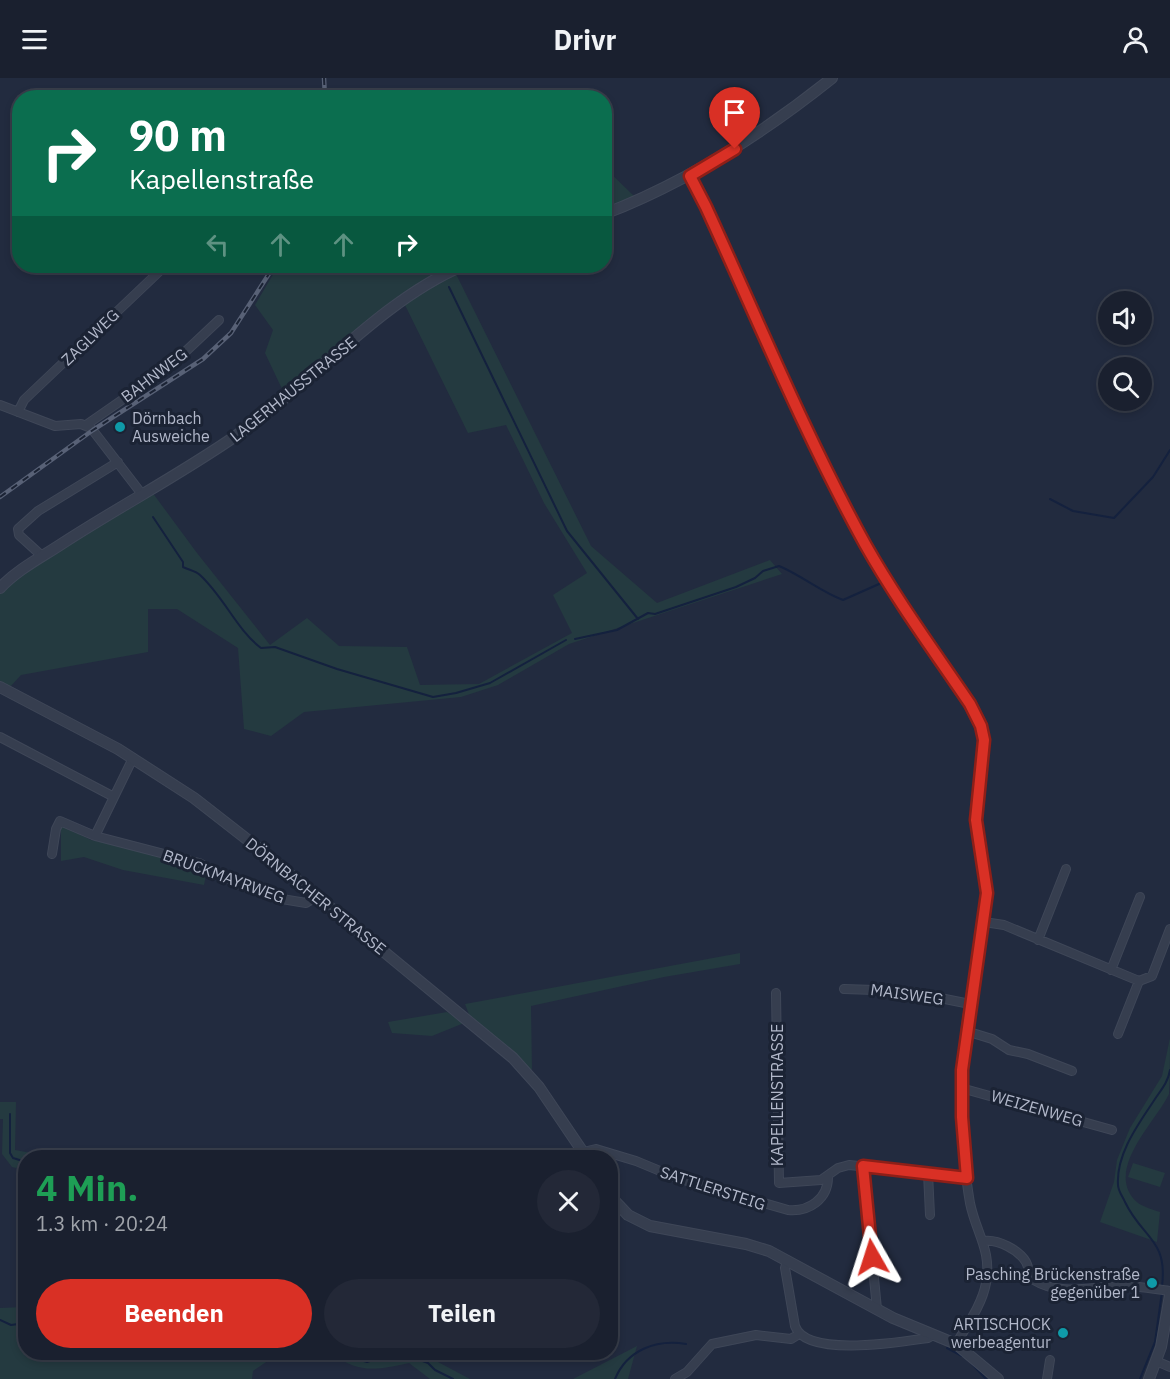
<!DOCTYPE html>
<html lang="de">
<meta charset="utf-8">
<style>
body{margin:0;font-family:"IBM Plex Sans",sans-serif;background:#232837;color:#f1f3f6;height:100vh;display:flex;flex-direction:column;font-size:22px;white-space:nowrap}
*{box-sizing:border-box;margin:0}
p{font-size:20px;color:#9fa3aa}
.icon{flex:none;width:33px;height:33px;fill:none;stroke:currentColor;stroke-width:2;stroke-linecap:round;stroke-linejoin:round}
.map{position:relative;flex:1;overflow:hidden}
.sheet{position:absolute;left:18px;top:1072px;width:600px;height:210px;display:flex;flex-direction:column;background:#1a202f;border-radius:24px;box-shadow:0 3px 9px #0003,0 0 0 2px #383e4b}
.sheet>*{flex:none}
.top-card{position:absolute;left:12px;top:12px;width:600px;height:183px;border-radius:24px;box-shadow:0 3px 9px #0003,0 0 0 2px #383e4b;background:#0b6e4f;color:#fff;overflow:hidden}
.buttons{position:absolute;left:1098px;top:213px;display:grid;gap:12px}
.buttons a{display:grid;place-items:center;width:54px;height:54px;border-radius:50%;background:#1a202f;box-shadow:0 3px 9px #0003,0 0 0 2px #383e4b;font-size:30px}
.pin{position:absolute;display:grid;place-items:center;width:51px;height:51px;color:#fff;margin:-62px -26px;border-radius:50% 50% 50% 0;rotate:-45deg;box-shadow:0 0 6px #0007}
.pin .icon{rotate:45deg}
.me{position:absolute;width:66px;margin:-33px;rotate:354deg;stroke-linejoin:round;filter:drop-shadow(0 0 4px #0008)}
.turn{display:flex;align-items:center;gap:21px;height:126px;padding:0 18px;font-size:27px}
.turn .icon{width:78px;height:78px;stroke-width:2.5}
.turn b{display:block;font-size:42px;line-height:51px}
.lanes{display:flex;align-items:center;height:57px;padding:0 18px;background:#0003;justify-content:center;gap:30px;direction:ltr}
.lanes .off{opacity:.35}
.round{display:grid;place-items:center;flex:none;width:63px;height:63px;border-radius:32px;background:#232837}
.overview{display:flex;align-items:center;justify-content:space-between;height:102px;padding:0 18px}
h1{font-size:36px;font-weight:800;line-height:45px;color:#1e9e55}
.button{display:flex;gap:12px;margin-top:auto;padding:12px 18px}
.button a{flex:1;height:69px;border-radius:36px;background:#d93025;color:#fff;font-size:24px;font-weight:800;line-height:69px;text-align:center}
.button a+a{background:#232837;color:#f1f3f6}
header{display:flex;justify-content:space-between;align-items:center;height:78px;padding:0 18px;background:#1a202f;font-size:27px;font-weight:800}
.map>svg:first-child{display:block}
.green{fill:#243a40}
.lines{fill:none;stroke-linecap:round;stroke-linejoin:round}
.stream{stroke:#14213e;stroke-width:2}
.minor-casing{stroke:#3f4758;stroke-width:10}
.tertiary-casing{stroke:#3f4758;stroke-width:12}
.minor{stroke:#363e4f;stroke-width:8}
.tertiary{stroke:#363e4f;stroke-width:10}
.rail-casing{stroke:#586176;stroke-width:4.5}
.rail{stroke:#1b2334;stroke-width:2;stroke-dasharray:7;stroke-linecap:butt}
.route-casing{stroke:#8d1f18;stroke-width:15}
.route{stroke:#d93025;stroke-width:10}
.culture-dot{fill:#0f9aa8;stroke:#1b2334;stroke-width:2}
.labels{text-anchor:middle;dominant-baseline:central;stroke-width:6;stroke-linejoin:round;paint-order:stroke}
.street-label{font-size:16px;fill:#b2b8ca;stroke:#1b2334}
.poi-label{font-size:16px;fill:#b2b8ca;stroke:#1b2334;text-anchor:end}
</style>
<header><svg class="icon" aria-label="menu" viewBox="0 0 24 24"><path d="M4 6h16M4 12h16M4 18h16"/></svg>Drivr<svg class="icon" aria-label="person" viewBox="0 0 24 24"><circle cx="12" cy="8" r="4"/><path d="M4 21q1-7 8-7t8 7"/></svg></header>
<div class="map">
<svg width="1170" height="1301" viewBox="0 0 1170 1301">
<rect width="100%" height="100%" fill="#222b3f"/>
<path class="green" d="M604,89L634,118L604,131Z
M278,188H375L385,192L394,188H455L396,223L283,313L265,275L273,252L255,227Z
M455,194L591,468L657,525L770,482L782,496L569,566L498,607L461,619L304,634L271,658L244,651L238,570L177,531H148V574L21,597L10,609L0,603V516L22,496L152,414L197,475L270,567L307,540L339,568L407,569L420,607L479,606L572,555L553,517L587,495L544,425L506,347L468,355L404,225Z
M61,747L91,762L164,777L207,792L204,807L123,792L84,779L61,783Z
M740,875V886L664,899L531,928L532,993L504,967L470,939L465,926Z
M447,934L464,945L432,958L392,955L388,944Z
M1170,960C1170,974 1170,1005 1169,1016C1155,1045 1102,1094 1138,1125C1144,1129 1153,1132 1160,1134L1157,1164L1100,1144L1114,1104L1117,1082L1130,1050L1162,998Z
M0,1024H16L15,1072L58,1080H26L25,1092L12,1089L2,1076L3,1041H0Z
M1133,1085L1165,1095L1160,1109L1128,1099Z
M25,1229L26,1275H284L275,1278L253,1293L252,1301H0V1230Z
M637,1268L628,1301H573Z
M331,1275H421L470,1301H430L409,1285C376,1292 359,1296 331,1275Z"/>
<g class="lines">
<path class="stream" d="M449,209L567,453L638,541
M1050,421L1073,433L1114,440L1153,399L1170,372
M153,439L183,484V489C189,492 196,493 200,497C224,519 237,552 261,570L275,569L337,591L433,619L456,615L490,605L566,562
M575,561L617,552L648,535L655,536L736,509L755,500L763,493L779,488C801,497 821,514 843,522L879,506
M10,1036V1075L13,1080L26,1084
M1162,1208C1168,1161 1142,1160 1125,1124C1123,1119 1118,1113 1118,1107C1116,1077 1137,1048 1153,1024C1160,1013 1168,1005 1170,992
M0,1242L11,1247L26,1245
M947,1270L962,1278
M240,1275L253,1279L259,1275
M347,1275L354,1280L367,1284L382,1279L397,1282L409,1278L428,1285L435,1292L453,1301
M971,1285L986,1301
M615,1301C627,1272 656,1261 686,1266
M1140,1301L1155,1264L1162,1214"/>
<defs>
<path id="minor" d="M0,327L55,348L81,346L91,350L141,415
M18,334L24,322L165,188
M86,347L168,290L219,242
M42,478L19,457L18,451L38,433L118,384
M0,659L114,719L133,680
M95,758L199,785L240,807L282,821L306,825L317,818
M52,776L56,751L60,743L95,758L114,719
M1038,862L1066,791
M1111,892L1140,819
M844,911L905,913L970,926
M776,915L779,1105L821,1102L838,1090L849,1087L967,1099
M966,953L992,961L1009,972L1028,976L1072,993
M1118,956L1139,903
M961,1010L1112,1052
M583,1074L596,1071L636,1083L677,1100L788,1132C809,1134 828,1121 828,1099
M863,1087L877,1231
M928,1095L930,1137
M984,1163C998,1161 1019,1172 1026,1184C1029,1190 1029,1196 1034,1202C1061,1219 1093,1208 1123,1208C1138,1208 1154,1211 1170,1213
M787,1182L785,1190L795,1248C806,1280 901,1264 928,1260L933,1257
M956,1266C967,1247 982,1227 986,1205C992,1172 976,1155 970,1125C964,1091 962,1055 961,1021C960,962 974,902 984,844L1004,847L1139,903L1152,898L1170,851
M1156,1283L1170,1289
M675,1301L687,1294L712,1266L756,1257L791,1261L799,1256
M1047,1301L1050,1282"/>
<path id="tertiary" d="M689,98L706,129C759,246 808,366 872,478C901,529 937,577 970,626L981,648L984,662L976,742L987,815L984,844
M604,136C688,104 762,56 832,0
M0,510C18,491 42,479 63,465C120,428 181,396 237,357C312,305 379,224 462,188
M0,609L118,671L194,720L253,766L513,980L539,1009L587,1080
M610,1118L628,1137L650,1148L746,1166L769,1173L893,1240L956,1266L998,1301
M1149,1301L1161,1269L1170,1217"/>
</defs>
<use href="#minor" class="minor-casing"/>
<use href="#tertiary" class="tertiary-casing"/>
<use href="#minor" class="minor"/>
<use href="#tertiary" class="tertiary"/>
<defs>
<path id="rail" d="M324,0L325,20
M0,419L93,352L203,281L231,255L274,188"/>
</defs>
<use href="#rail" class="rail-casing"/>
<use href="#rail" class="rail"/>
</g>
<g class="lines">
<defs>
<path id="route" d="M735,71L690,98L706,129C758,242 805,357 865,466C896,521 934,573 970,626L981,648L984,662L976,742L987,815L962,992V1039L967,1100L863,1088L872,1179"/>
</defs>
<use href="#route" class="route-casing"/>
<use href="#route" class="route"/>
</g>
<g class="culture-dot">
<circle cx="120" cy="349" r="6"/>
<circle cx="1152" cy="1205" r="6"/>
<circle cx="1063" cy="1255" r="6"/>
</g>
<g class="labels">
<g class="street-label">
<text transform="translate(90 259) rotate(-44)">ZAGLWEG</text>
<text transform="translate(154 297) rotate(-37)">BAHNWEG</text>
<text transform="translate(293 311) rotate(-39)">LAGERHAUSSTRASSE</text>
<text transform="translate(224 798) rotate(20)">BRUCKMAYRWEG</text>
<text transform="translate(316 818) rotate(39)">DÖRNBACHER STRASSE</text>
<text transform="translate(907 916) rotate(8)">MAISWEG</text>
<text transform="translate(777 1017) rotate(-90)">KAPELLENSTRASSE</text>
<text transform="translate(1037 1030) rotate(16)">WEIZENWEG</text>
<text transform="translate(713 1110) rotate(18)">SATTLERSTEIG</text>
</g>
<g class="poi-label">
<text x="132" y="340" text-anchor="start">Dörnbach<tspan x="132" dy="18">Ausweiche</tspan></text>
<text x="1140" y="1196">Pasching Brückenstraße<tspan x="1140" dy="18">gegenüber 1</tspan></text>
<text x="1051" y="1246">ARTISCHOCK<tspan x="1051" dy="18">werbeagentur</tspan></text>
</g>
</g>
</svg>
<div class="buttons">
<a><svg class="icon" aria-label="sound" viewBox="0 0 24 24"><path d="M4 9h4l5-4v14l-5-4H4zM17 9q2 3 0 6"/></svg></a>
<a><svg class="icon" aria-label="search" viewBox="0 0 24 24"><circle cx="10" cy="10" r="6"/><path d="M15 15l6 6"/></svg></a>
</div>
<div class="pin" style="left:735px;top:71px;background:#d93025"><svg class="icon" aria-label="arrive" viewBox="0 0 24 24"><path d="M6 21V4h12l-3 4 3 4H6"/></svg></div>
<svg class="me" style="left:872px;top:1179px" viewBox="-20 -20 40 40"><path d="M0-17L14 15 0 8-14 15z" fill="#d93025" stroke="#fff" stroke-width="4"/></svg>
<div class="top-card">
<div class="turn"><svg class="icon" aria-label="right" viewBox="0 0 24 24"><path d="M7 20v-9h11M14 6l5 5-5 5"/></svg><div><b>90 m</b>Kapellenstraße</div></div>
<div class="lanes"><svg class="icon off" aria-label="left" viewBox="0 0 24 24"><path d="M17 20v-9H6M10 6l-5 5 5 5"/></svg><svg class="icon off" aria-label="ahead" viewBox="0 0 24 24"><path d="M12 20V5M6 11l6-6 6 6"/></svg><svg class="icon off" aria-label="ahead" viewBox="0 0 24 24"><path d="M12 20V5M6 11l6-6 6 6"/></svg><svg class="icon" aria-label="right" viewBox="0 0 24 24"><path d="M7 20v-9h11M14 6l5 5-5 5"/></svg></div>
</div>
<section class="sheet">
<div class="overview"><div><h1>4 Min.</h1><p>1.3 km · 20:24</p></div><a class="round"><svg class="icon" aria-label="close" viewBox="0 0 24 24"><path d="M6 6l12 12M18 6L6 18"/></svg></a></div>
<div class="button"><a>Beenden</a><a>Teilen</a></div>
</section>
</div>
